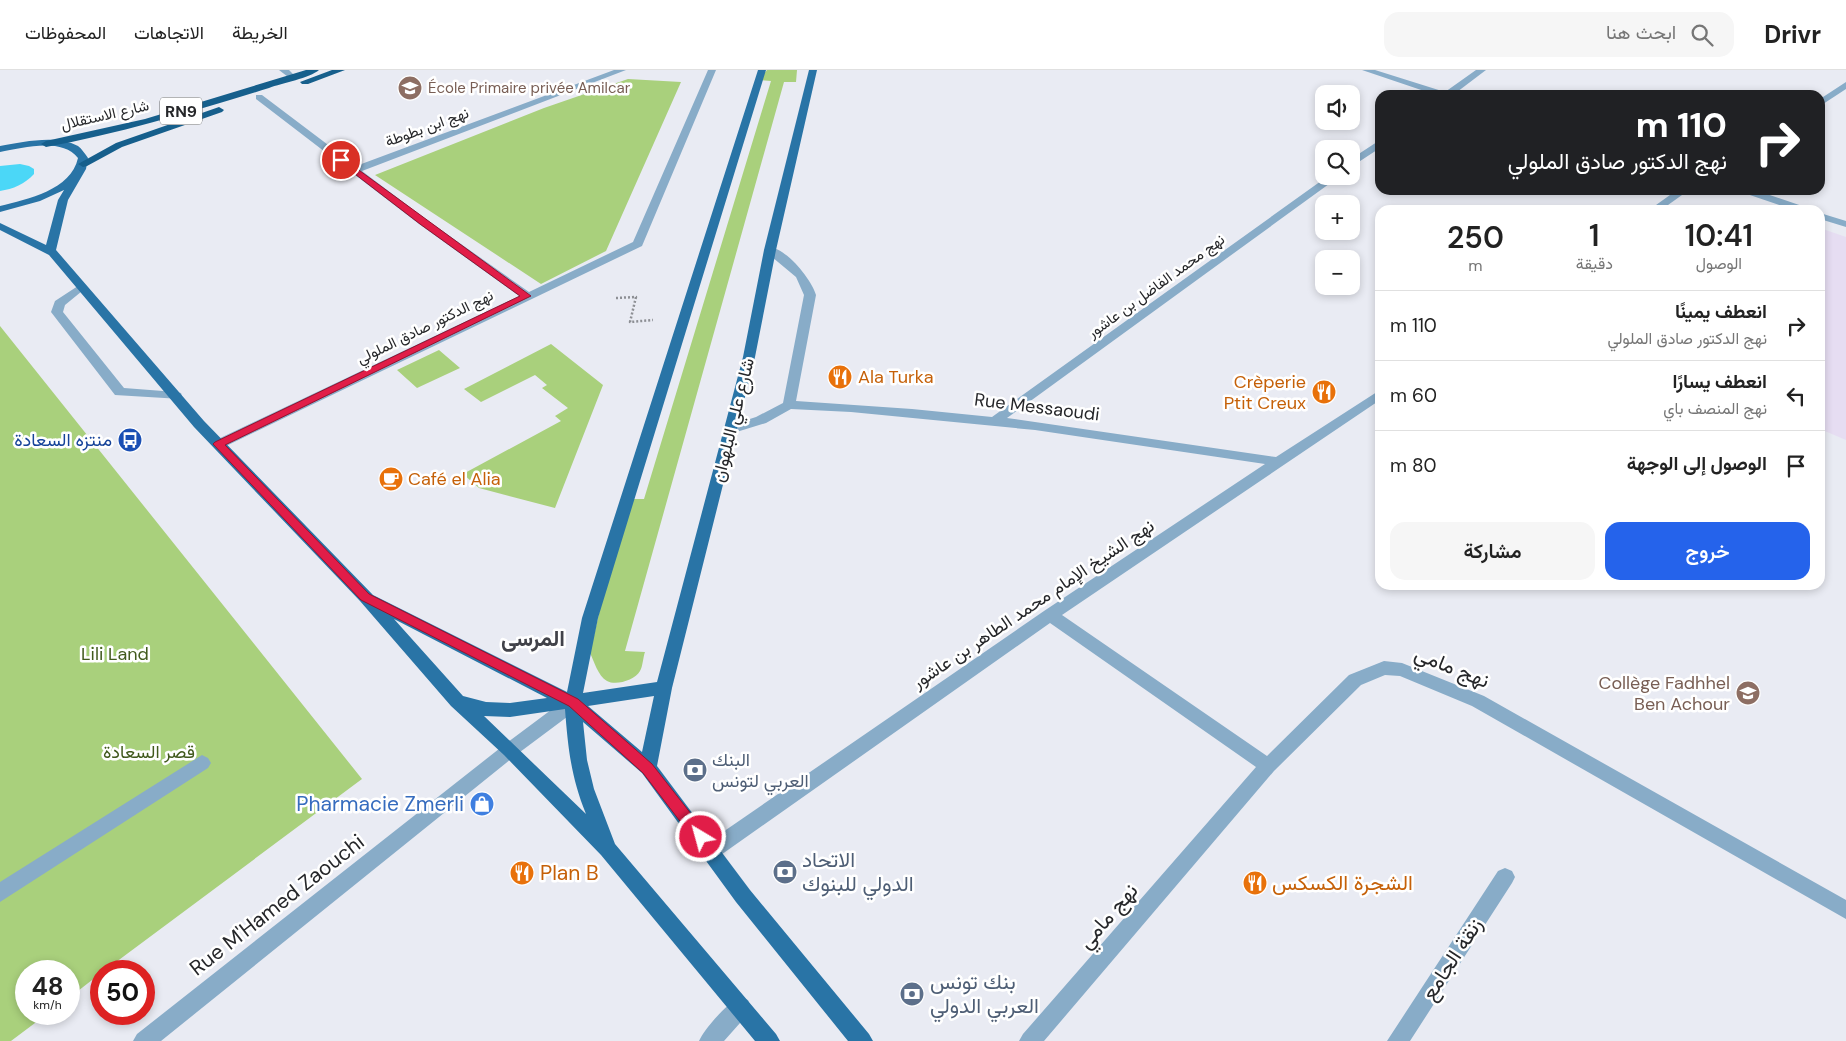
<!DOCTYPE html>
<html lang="ar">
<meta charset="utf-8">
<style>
body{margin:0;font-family:"DM Sans",Vazirmatn,sans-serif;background:#f6f6f6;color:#222;direction:rtl;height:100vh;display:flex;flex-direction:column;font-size:19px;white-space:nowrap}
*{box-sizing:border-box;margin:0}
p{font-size:16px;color:#767676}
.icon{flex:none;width:28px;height:28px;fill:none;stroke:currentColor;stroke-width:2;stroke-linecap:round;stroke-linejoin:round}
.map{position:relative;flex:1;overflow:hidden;direction:ltr}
.drawer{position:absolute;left:1375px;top:135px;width:450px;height:385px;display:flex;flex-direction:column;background:#fff;border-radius:15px;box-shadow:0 2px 8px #0003;direction:rtl}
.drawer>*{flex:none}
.guide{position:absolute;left:1375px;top:20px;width:450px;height:105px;border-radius:15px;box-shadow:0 2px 8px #0003;direction:rtl;background:#202124;color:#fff;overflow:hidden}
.fabs{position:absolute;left:1315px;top:15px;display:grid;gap:10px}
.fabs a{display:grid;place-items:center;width:45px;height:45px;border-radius:10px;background:#fff;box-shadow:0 2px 8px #0003;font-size:25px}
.speed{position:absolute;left:15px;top:890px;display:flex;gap:10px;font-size:25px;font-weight:700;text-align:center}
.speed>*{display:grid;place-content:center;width:65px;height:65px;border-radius:50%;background:#fff;box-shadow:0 2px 8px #0003;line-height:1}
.speed small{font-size:12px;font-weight:400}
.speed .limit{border:8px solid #d22;background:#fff;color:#111}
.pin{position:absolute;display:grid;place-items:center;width:42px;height:42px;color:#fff;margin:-21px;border:2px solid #fff;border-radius:50%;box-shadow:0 1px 5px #0007}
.me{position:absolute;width:55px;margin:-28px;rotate:323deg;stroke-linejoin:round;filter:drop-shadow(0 0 4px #0008)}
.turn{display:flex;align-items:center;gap:18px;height:105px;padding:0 15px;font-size:22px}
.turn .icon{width:65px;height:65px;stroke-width:2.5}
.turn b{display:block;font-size:35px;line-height:42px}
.eta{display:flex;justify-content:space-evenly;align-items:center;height:85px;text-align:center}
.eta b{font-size:30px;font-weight:600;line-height:35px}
.action{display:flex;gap:10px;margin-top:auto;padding:10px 15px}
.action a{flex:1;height:58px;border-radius:15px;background:#2563eb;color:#fff;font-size:20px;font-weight:600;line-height:58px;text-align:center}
.action a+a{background:#f6f6f6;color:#222}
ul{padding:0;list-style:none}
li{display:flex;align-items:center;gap:15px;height:70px;padding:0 15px;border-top:1px solid #e0e0e0}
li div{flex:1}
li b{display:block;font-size:19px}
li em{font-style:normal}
header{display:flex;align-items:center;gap:30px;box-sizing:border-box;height:70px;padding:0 25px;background:#fff;border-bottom:1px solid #e0e0e0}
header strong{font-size:24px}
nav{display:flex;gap:28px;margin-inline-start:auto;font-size:18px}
.search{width:350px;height:45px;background:#f6f6f6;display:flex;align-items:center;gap:12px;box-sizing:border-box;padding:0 18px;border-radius:15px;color:#767676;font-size:19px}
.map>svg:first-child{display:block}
.medical{fill:#e6ddf2}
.green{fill:#a9d07c}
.water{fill:#4bd7f7}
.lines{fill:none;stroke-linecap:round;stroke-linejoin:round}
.path{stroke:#8d8f94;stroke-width:2.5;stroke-dasharray:2 2;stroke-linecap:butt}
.minor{fill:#88acc8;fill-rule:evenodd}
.major{fill:#2974a6;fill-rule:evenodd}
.highway{fill:#165f8c;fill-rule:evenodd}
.route{fill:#e11d48;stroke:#92132f}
.labels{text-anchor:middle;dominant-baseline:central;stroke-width:5;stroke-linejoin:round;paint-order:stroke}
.far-education-label{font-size:15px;fill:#785e54;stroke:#fff;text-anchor:start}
.far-street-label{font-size:15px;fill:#26272a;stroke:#fff}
.shield{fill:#fff;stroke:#67686a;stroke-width:1}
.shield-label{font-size:16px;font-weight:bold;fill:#26272a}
.food-label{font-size:18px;fill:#c56008;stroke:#fff;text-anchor:start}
.street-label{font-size:18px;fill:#26272a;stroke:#fff}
.transit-label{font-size:18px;fill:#164399;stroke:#fff;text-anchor:end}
.park-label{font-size:18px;fill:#415a1d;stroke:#fff}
.education-label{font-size:18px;fill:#785e54;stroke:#fff;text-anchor:end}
.service-label{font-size:18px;fill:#4e5e75;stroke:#fff;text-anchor:start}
.near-street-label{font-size:21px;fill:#26272a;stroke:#fff}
.near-shop-label{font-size:21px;fill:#366cbe;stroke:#fff;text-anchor:end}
.near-service-label{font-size:21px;fill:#4e5e75;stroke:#fff;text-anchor:start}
.near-food-label{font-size:21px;fill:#c56008;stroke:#fff;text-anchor:start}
.district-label{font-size:22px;font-weight:bold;fill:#414249;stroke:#fff}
</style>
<header>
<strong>Drivr</strong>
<div class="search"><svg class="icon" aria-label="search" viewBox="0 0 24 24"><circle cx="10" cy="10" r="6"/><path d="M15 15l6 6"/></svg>ابحث هنا</div>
<nav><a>الخريطة</a><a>الاتجاهات</a><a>المحفوظات</a></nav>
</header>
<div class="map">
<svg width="1846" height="971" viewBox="0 0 1846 971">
<rect width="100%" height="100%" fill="#e9ebf3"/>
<path class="medical" d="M1820,158L1846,167V370L1820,359Z"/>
<path class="green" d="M767,0H797L796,12H784L625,581L645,582C643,587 643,596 640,601C635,610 616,616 607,611C598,606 594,591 590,583L625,429H644L771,11L759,10Z
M628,9L681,12L606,181L541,214L375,105L544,38Z
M0,256L362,709L104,901H101V903L69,928V901H26V944H47L11,971H0Z
M551,274L603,315L555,438L479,418L463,404L561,351L555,346L568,338L542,318L547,315L535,305L481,332L464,319Z
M439,280L460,298L417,318L397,300Z"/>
<path class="water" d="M20,94L29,96L34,99V104C25,114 13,119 0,121V96Z"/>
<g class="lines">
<path class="path" d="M616,228L636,227L630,252L653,250"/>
<path class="minor" d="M279,0H289L296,7L292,10Z
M614,0H626L362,101L427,150L529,222L633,172L708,0H716L642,176L224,377H214L212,374L214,371L519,226L419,154L256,29V25H262L356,96Z
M1362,0H1375L1445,22L1476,0H1486L1453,25H1436Z
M1846,12V19L1820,36V29Z
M1380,70V78L1351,97V89Z
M1328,106H1340L1007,348L1276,387L1380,320V330L1062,545L1267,686L1349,605L1384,591L1402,593L1484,626L1846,830V849L1472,636L1400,606L1385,605L1361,615L1274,701L1044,971H1019L1023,964L1256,697L1050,553L718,787L711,790L704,787L702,781L704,775L1044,541L1265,394L1035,360L851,342L791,339L766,353L730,364L725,363L723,360L725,357L756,347L783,333L804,225L796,207L766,182L764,180L766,178C783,173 812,210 816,225L796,331L912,339L992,347Z
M1677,120H1689L1661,140H1649Z
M1740,120H1755L1808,138L1809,140H1794L1741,122Z
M1820,143L1846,151V157L1820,149Z
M81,214L87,217L65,235L63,242L124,318L176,322L181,323L182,326L181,329L115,325L51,242L55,231Z
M573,626L579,628L581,633L579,638L516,685L161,971H133L137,964L504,675L567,628Z
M202,685L208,688L211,693L208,698L0,832V812Z
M1505,798L1512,801L1515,807L1512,813L1410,971H1387L1498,801Z
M741,927L748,930L751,937L748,944L724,971H699C705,958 728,932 741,927Z"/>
<path class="major" d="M758,0H766L598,548L583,623L657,612L743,287L764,180L809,0H817L776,180L755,287L672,618L657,696L750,820L869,964L873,971H848L736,832L642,703L583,652L587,690L594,719L615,774L776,964L780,971H755L601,785L504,685L451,636L360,531L194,357L49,185L0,160V153L46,175L58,130L64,120L40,131L0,142V136C28,129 71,120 78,88C62,67 22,78 0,82V76C23,72 56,64 78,76C82,79 85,84 88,88L86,99L68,130L56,180L204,351L373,525L567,622L582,548ZM394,549L547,628L510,633L486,632L463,626ZM654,626L642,682L588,636ZM565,639C568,678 571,707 586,744L484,646L510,647Z"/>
<path class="highway" d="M306,0H319C310,8 282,13 269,18C195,41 122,63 46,77L41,74L46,71L145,49Z
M332,0H345L308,14H302L300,12Z
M219,37L224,40L222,42L122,77L87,96L83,97L78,94L116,73Z"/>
</g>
<path class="route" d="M341,87L531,226L225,375L369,524L578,629L652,694L706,763L708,767L706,772L701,774L696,772L643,703L569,636L361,530L213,374L215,372L520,226L420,154L338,91V88Z"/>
<defs>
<symbol id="school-disc" viewBox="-11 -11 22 22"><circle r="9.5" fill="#8d6e63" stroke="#fff"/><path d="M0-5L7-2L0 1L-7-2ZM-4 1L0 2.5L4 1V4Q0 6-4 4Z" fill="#fff"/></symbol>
<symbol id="restaurant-disc" viewBox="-11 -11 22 22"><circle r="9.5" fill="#e8710a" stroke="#fff"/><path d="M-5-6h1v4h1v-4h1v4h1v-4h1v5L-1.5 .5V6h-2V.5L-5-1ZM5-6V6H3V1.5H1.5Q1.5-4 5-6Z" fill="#fff"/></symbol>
<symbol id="bus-disc" viewBox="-11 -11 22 22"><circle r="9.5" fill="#1a4fb4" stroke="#fff"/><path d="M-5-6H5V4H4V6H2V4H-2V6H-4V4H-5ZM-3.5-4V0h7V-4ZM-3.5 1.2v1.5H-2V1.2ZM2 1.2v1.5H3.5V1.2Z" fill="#fff"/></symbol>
<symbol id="cafe-disc" viewBox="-11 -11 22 22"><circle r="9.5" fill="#e8710a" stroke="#fff"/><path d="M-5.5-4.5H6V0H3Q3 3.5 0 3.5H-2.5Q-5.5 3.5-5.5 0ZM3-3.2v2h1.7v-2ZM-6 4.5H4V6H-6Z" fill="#fff"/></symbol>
<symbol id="bank-disc" viewBox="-11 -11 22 22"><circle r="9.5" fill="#5c6f8a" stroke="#fff"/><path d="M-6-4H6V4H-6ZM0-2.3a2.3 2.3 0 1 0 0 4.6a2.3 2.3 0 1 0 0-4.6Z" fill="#fff"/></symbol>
<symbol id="shop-disc" viewBox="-11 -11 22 22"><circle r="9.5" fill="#3f7fe0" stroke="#fff"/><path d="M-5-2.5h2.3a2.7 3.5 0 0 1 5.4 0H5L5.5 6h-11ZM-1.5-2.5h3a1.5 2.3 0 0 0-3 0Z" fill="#fff"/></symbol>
</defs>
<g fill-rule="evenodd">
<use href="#school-disc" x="396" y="4" width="28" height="28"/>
<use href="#restaurant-disc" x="826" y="293" width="28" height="28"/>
<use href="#restaurant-disc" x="1310" y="308" width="28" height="28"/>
<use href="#bus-disc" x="116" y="356" width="28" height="28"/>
<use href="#cafe-disc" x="377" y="395" width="28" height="28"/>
<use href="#school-disc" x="1734" y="609" width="28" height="28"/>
<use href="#bank-disc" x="681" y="686" width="28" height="28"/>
<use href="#shop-disc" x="468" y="720" width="28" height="28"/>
<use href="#bank-disc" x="771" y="788" width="28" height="28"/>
<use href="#restaurant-disc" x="508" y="789" width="28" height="28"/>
<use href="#restaurant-disc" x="1241" y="799" width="28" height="28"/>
<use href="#bank-disc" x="898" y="910" width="28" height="28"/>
</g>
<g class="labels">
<g class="far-education-label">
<text x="428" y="18">École Primaire privée Amilcar</text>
</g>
<g class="far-street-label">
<text transform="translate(105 45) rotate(-13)">شارع الاستقلال</text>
<text transform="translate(427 57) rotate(-20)">نهج ابن بطوطة</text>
<text transform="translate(1156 216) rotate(-36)">نهج محمد الفاضل بن عاشور</text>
<text transform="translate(425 257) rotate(-26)">نهج الدكتور صادق الملولي</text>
</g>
<rect class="shield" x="160" y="27.5" width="42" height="27" rx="4"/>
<g class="shield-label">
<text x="181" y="41">RN9</text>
</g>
<g class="food-label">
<text x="858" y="307">Ala Turka</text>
<text x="1306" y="312" text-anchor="end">Crèperie<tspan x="1306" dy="21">Ptit Creux</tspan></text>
<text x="408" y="409">Café el Alia</text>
</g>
<g class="street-label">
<text transform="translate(1037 337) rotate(7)">Rue Messaoudi</text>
<text transform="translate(733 350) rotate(-76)">شارع علي البلهوان</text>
<text transform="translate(1033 534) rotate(-34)">نهج الشيخ الإمام محمد الطاهر بن عاشور</text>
</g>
<g class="transit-label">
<text x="112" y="370">منتزه السعادة</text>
</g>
<g class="park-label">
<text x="115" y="584">Lili Land</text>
<text x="149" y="682">قصر السعادة</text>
</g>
<g class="education-label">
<text x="1730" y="613">Collège Fadhhel<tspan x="1730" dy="21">Ben Achour</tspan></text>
</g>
<g class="service-label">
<text x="712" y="690">البنك<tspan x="712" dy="21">العربي لتونس</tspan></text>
</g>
<g class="near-street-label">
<text transform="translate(1452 597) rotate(22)">نهج مامي</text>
<text transform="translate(277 835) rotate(-38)">Rue M'Hamed Zaouchi</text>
<text transform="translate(1108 846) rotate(-49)">نهج مامي</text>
<text transform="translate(1452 889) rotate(-57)">زنقة الجامع</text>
</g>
<g class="near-shop-label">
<text x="464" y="734">Pharmacie Zmerli</text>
</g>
<g class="near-service-label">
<text x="802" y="790">الاتحاد<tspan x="802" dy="24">الدولي للبنوك</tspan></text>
<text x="930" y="912">بنك تونس<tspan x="930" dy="24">العربي الدولي</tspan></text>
</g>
<g class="near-food-label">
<text x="540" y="803">Plan B</text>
<text x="1272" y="813">الشجرة الكسكس</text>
</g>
<g class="district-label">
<text x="533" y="568">المرسى</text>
</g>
</g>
</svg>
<div class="fabs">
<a><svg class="icon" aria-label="sound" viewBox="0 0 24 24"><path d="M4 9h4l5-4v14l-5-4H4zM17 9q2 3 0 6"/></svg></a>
<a><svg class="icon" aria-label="search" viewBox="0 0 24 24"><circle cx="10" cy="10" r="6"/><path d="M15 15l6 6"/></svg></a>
<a>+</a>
<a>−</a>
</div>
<div class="speed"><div>48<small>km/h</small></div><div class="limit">50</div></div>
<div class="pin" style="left:341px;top:90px;background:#d93025"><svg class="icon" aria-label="arrive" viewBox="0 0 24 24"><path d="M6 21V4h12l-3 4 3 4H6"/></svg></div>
<svg class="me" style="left:701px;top:767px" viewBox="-20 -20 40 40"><circle r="17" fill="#e11d48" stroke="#fff" stroke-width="3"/><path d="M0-11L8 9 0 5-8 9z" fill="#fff"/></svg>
<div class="guide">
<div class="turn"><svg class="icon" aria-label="right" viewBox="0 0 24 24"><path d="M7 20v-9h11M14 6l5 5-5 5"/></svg><div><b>110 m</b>نهج الدكتور صادق الملولي</div></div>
</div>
<section class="drawer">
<div class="eta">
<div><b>10:41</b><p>الوصول</p></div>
<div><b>1</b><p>دقيقة</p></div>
<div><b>250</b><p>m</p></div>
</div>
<ul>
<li><svg class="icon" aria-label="right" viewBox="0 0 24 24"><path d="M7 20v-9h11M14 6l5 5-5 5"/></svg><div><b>انعطف يمينًا</b><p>نهج الدكتور صادق الملولي</p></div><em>110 m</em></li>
<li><svg class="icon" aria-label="left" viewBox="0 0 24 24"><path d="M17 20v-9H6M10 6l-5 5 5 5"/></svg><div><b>انعطف يسارًا</b><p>نهج المنصف باي</p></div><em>60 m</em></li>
<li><svg class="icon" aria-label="arrive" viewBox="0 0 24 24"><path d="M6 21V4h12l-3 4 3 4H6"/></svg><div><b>الوصول إلى الوجهة</b></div><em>80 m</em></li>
</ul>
<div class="action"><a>خروج</a><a>مشاركة</a></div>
</section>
</div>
